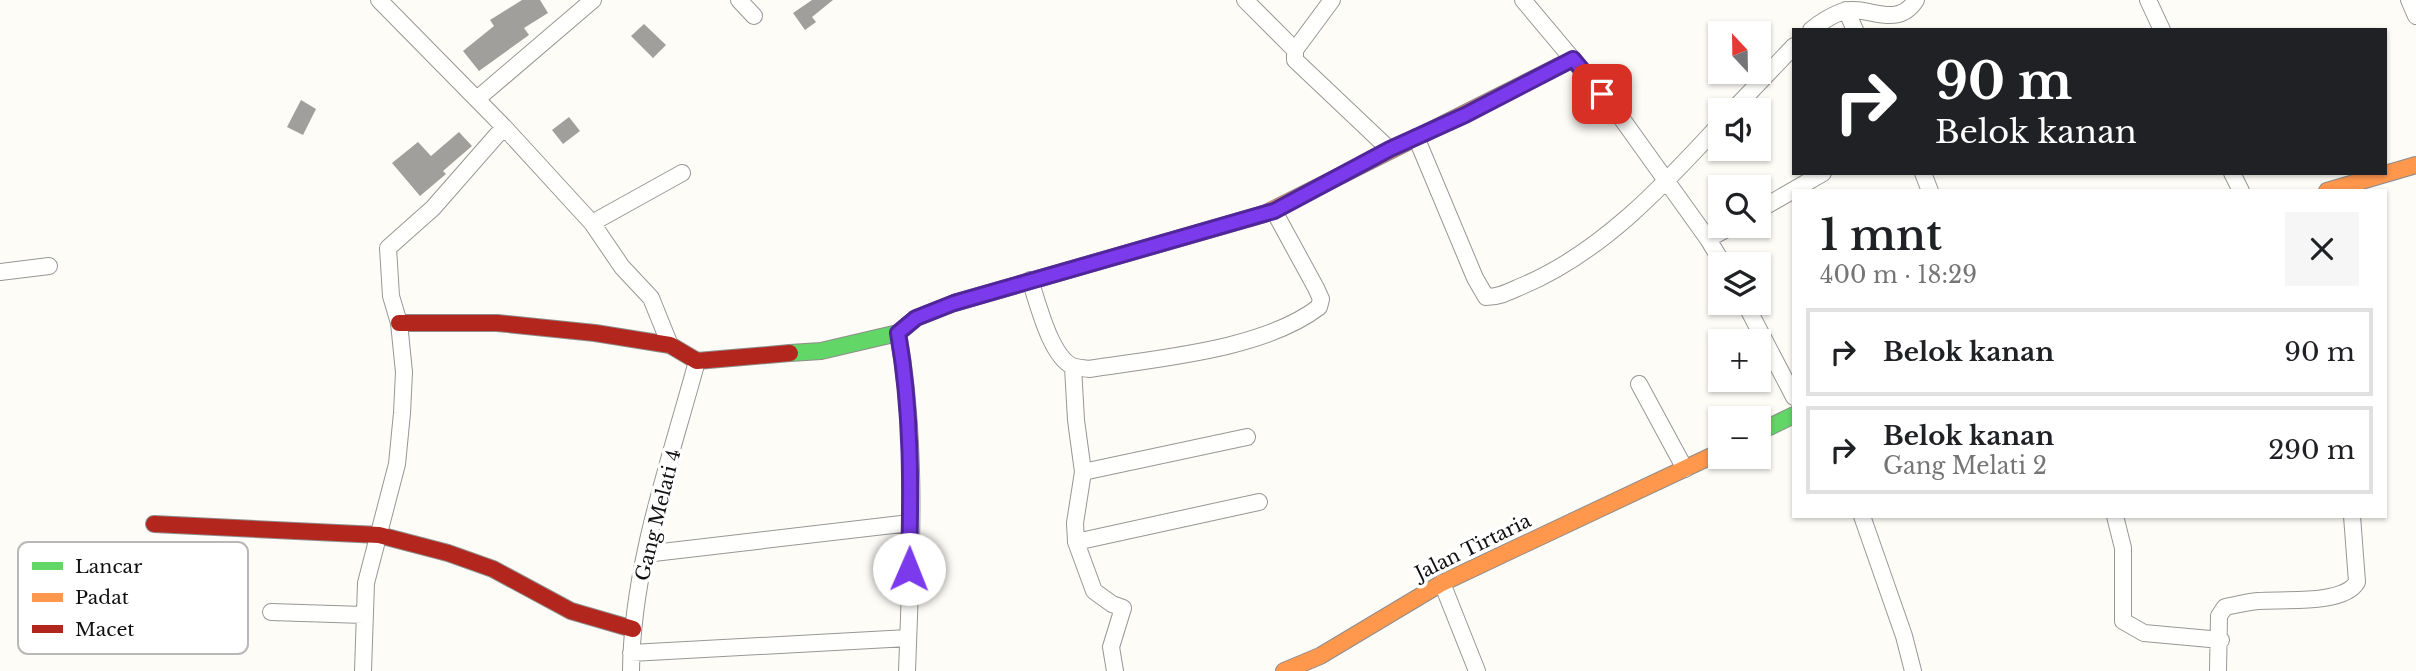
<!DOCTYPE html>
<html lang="id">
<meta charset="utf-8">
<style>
body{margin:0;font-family:"Libre Baskerville",serif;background:#f6f6f6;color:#202124;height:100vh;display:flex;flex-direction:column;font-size:26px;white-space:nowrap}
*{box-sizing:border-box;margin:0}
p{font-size:23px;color:#757577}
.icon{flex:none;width:38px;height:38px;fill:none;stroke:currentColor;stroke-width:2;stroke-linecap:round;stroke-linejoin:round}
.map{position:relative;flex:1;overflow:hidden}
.side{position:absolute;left:1792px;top:189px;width:595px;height:329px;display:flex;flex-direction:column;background:#fff;border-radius:0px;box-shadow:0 2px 5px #0004}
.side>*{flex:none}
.guide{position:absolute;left:1792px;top:28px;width:595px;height:147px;border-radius:0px;box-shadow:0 2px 5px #0004;background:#202124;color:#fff;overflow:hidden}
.needle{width:46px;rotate:338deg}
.buttons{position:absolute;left:1708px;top:21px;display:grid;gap:14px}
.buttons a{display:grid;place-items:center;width:63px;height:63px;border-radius:0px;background:#fff;box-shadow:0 2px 5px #0004;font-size:35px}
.pin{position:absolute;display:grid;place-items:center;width:60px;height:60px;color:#fff;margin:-30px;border-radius:14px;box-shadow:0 4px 10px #0006}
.me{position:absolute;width:77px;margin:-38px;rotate:1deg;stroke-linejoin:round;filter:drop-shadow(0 0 5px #0008)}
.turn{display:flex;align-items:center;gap:24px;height:147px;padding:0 28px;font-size:32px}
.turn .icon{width:91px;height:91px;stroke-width:2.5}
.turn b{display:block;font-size:49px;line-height:60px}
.round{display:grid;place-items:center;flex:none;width:74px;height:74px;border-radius:0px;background:#f6f6f6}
.overview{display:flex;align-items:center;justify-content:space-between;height:119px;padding:0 28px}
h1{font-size:42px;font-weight:600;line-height:52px}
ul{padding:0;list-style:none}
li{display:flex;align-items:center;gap:21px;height:88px;margin:0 14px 10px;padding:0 14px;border:4px solid #e0e0e0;border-radius:0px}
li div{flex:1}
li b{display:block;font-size:26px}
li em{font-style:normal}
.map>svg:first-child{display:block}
.building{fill:#a19f9c}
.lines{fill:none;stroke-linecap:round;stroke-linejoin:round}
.street-casing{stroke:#979795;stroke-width:18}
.fast-casing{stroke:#8e8d8b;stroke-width:18}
.slow-casing{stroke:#8e8d8b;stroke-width:18}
.jam-casing{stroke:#8e8d8b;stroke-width:18}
.street{stroke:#fffffe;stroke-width:16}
.fast{stroke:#63d668;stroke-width:16}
.slow{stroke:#ff974d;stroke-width:16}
.jam{stroke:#b3261e;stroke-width:16}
.route-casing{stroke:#51269a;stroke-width:18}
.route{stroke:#7c3aed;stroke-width:12}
.labels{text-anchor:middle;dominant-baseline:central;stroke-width:7;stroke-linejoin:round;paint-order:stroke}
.street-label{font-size:19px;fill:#111;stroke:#fff}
.key{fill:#fff;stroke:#b8b8b8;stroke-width:2}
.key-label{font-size:19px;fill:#111}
</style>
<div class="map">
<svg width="2416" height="671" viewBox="0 0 2416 671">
<rect width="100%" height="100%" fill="#fdfcf7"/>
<path class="building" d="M522,0H540L548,13L524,28L529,35L479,71L463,51L494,26L490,20Z
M812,0H833L812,17L816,22L805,30L793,13Z
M644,24L666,45L653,58L631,36Z
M301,100L316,109L303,135L287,127Z
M569,117L580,131L563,144L552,130Z
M459,132L472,146L443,171L446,174L420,196L392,163L418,142L431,156Z"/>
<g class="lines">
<defs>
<path id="street" d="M379,0L504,127L592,223L622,267L651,298L670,345
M739,0L754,16
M1245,0L1295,50V60L1389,149
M1523,0L1617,112L1708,239L1723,264
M2148,0L2162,30
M2409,0L2416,16
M1846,10L1855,30
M1811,30C1819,23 1834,14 1844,11C1868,5 1897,30 1916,0
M1295,50L1332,0
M477,99L593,0
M1733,110L1794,46
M1416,137L1475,278L1486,297C1500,297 1510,291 1522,286C1601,253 1663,186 1720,124
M1923,173L1930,191
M2232,173L2241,191
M1759,210L1823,173
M592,223L682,173
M1708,239L1732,226
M0,272L49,266
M1030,280C1038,303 1050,355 1072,366C1077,368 1084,368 1089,369C1158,358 1263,350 1319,307L1321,299L1316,288L1274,211
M1745,303L1794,397
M898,333C918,444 911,559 907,671
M1073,367L1076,420L1083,472L1075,523L1076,542L1094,591L1112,604L1123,608L1111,647L1115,671
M1639,384L1685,469
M1083,472L1247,437
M1862,516L1904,636L1913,671
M2115,516L2123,548V621L2144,633L2221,640
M1076,542L1259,502
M645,554L910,523
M1442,583L1477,671
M271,612L364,615
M631,653L908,638
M363,671L366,583L397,464L402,413L404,372L399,323L391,296L388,248L433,208L504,127
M631,671C632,566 670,461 697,361
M2218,671L2219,616L2225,607C2236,605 2247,602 2258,601C2282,599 2344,605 2357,582L2352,516"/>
<path id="fast" d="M790,353L821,351L898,333L916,318L954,303L1264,214
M1759,432L1794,415"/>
<path id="slow" d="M2327,191L2416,165
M1264,214L1573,59
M1284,671L1320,656L1442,583L1720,452"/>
<path id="jam" d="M399,323H497L595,333L670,345L697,361L790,353
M154,524L379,535L448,553L493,569L571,611L633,629"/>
</defs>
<use href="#street" class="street-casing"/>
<use href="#fast" class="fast-casing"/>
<use href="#slow" class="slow-casing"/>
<use href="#jam" class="jam-casing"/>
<use href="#street" class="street"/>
<use href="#fast" class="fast"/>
<use href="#slow" class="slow"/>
<use href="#jam" class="jam"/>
</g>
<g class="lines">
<defs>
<path id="route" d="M909,569C911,490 912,412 898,333L916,318L954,303L1274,211L1390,149L1465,115L1573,59L1602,94"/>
</defs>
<use href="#route" class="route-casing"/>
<use href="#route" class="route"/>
</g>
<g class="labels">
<g class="street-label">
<text transform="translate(658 515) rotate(-76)">Gang Melati 4</text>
<text transform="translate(1473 547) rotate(-26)">Jalan Tirtaria</text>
</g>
</g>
<rect x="18" y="542" width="230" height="112" rx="10" class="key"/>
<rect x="32" y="562" width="31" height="8" fill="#63d668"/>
<rect x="32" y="593" width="31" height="9" fill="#ff974d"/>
<rect x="32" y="625" width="31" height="8" fill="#b3261e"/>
<g class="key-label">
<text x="75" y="573">Lancar</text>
<text x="75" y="604">Padat</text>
<text x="75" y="636">Macet</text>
</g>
</svg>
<div class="buttons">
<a><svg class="needle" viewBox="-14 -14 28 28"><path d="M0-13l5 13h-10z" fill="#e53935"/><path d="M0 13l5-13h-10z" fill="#757577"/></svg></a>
<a><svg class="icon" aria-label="sound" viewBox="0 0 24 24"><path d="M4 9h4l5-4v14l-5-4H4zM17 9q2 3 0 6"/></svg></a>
<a><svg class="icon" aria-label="search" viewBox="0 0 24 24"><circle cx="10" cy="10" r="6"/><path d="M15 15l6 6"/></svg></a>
<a><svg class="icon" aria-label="layers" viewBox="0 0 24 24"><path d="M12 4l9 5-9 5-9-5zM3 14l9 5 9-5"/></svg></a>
<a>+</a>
<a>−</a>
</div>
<div class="pin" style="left:1602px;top:94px;background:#d93025"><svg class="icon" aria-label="arrive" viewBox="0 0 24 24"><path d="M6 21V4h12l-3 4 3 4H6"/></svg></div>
<svg class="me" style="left:909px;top:569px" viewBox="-20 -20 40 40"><circle r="19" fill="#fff"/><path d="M0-13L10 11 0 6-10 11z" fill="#7c3aed"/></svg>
<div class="guide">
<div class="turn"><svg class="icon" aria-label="right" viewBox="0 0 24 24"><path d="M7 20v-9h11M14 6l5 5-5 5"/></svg><div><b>90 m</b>Belok kanan</div></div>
</div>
<section class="side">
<div class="overview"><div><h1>1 mnt</h1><p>400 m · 18:29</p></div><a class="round"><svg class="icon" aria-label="close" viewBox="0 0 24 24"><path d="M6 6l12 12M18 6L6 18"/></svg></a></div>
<ul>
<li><svg class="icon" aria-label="right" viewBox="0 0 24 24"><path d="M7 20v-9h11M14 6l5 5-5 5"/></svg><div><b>Belok kanan</b></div><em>90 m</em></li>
<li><svg class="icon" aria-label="right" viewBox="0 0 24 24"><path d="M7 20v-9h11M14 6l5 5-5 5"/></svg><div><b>Belok kanan</b><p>Gang Melati 2</p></div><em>290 m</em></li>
</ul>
</section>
</div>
